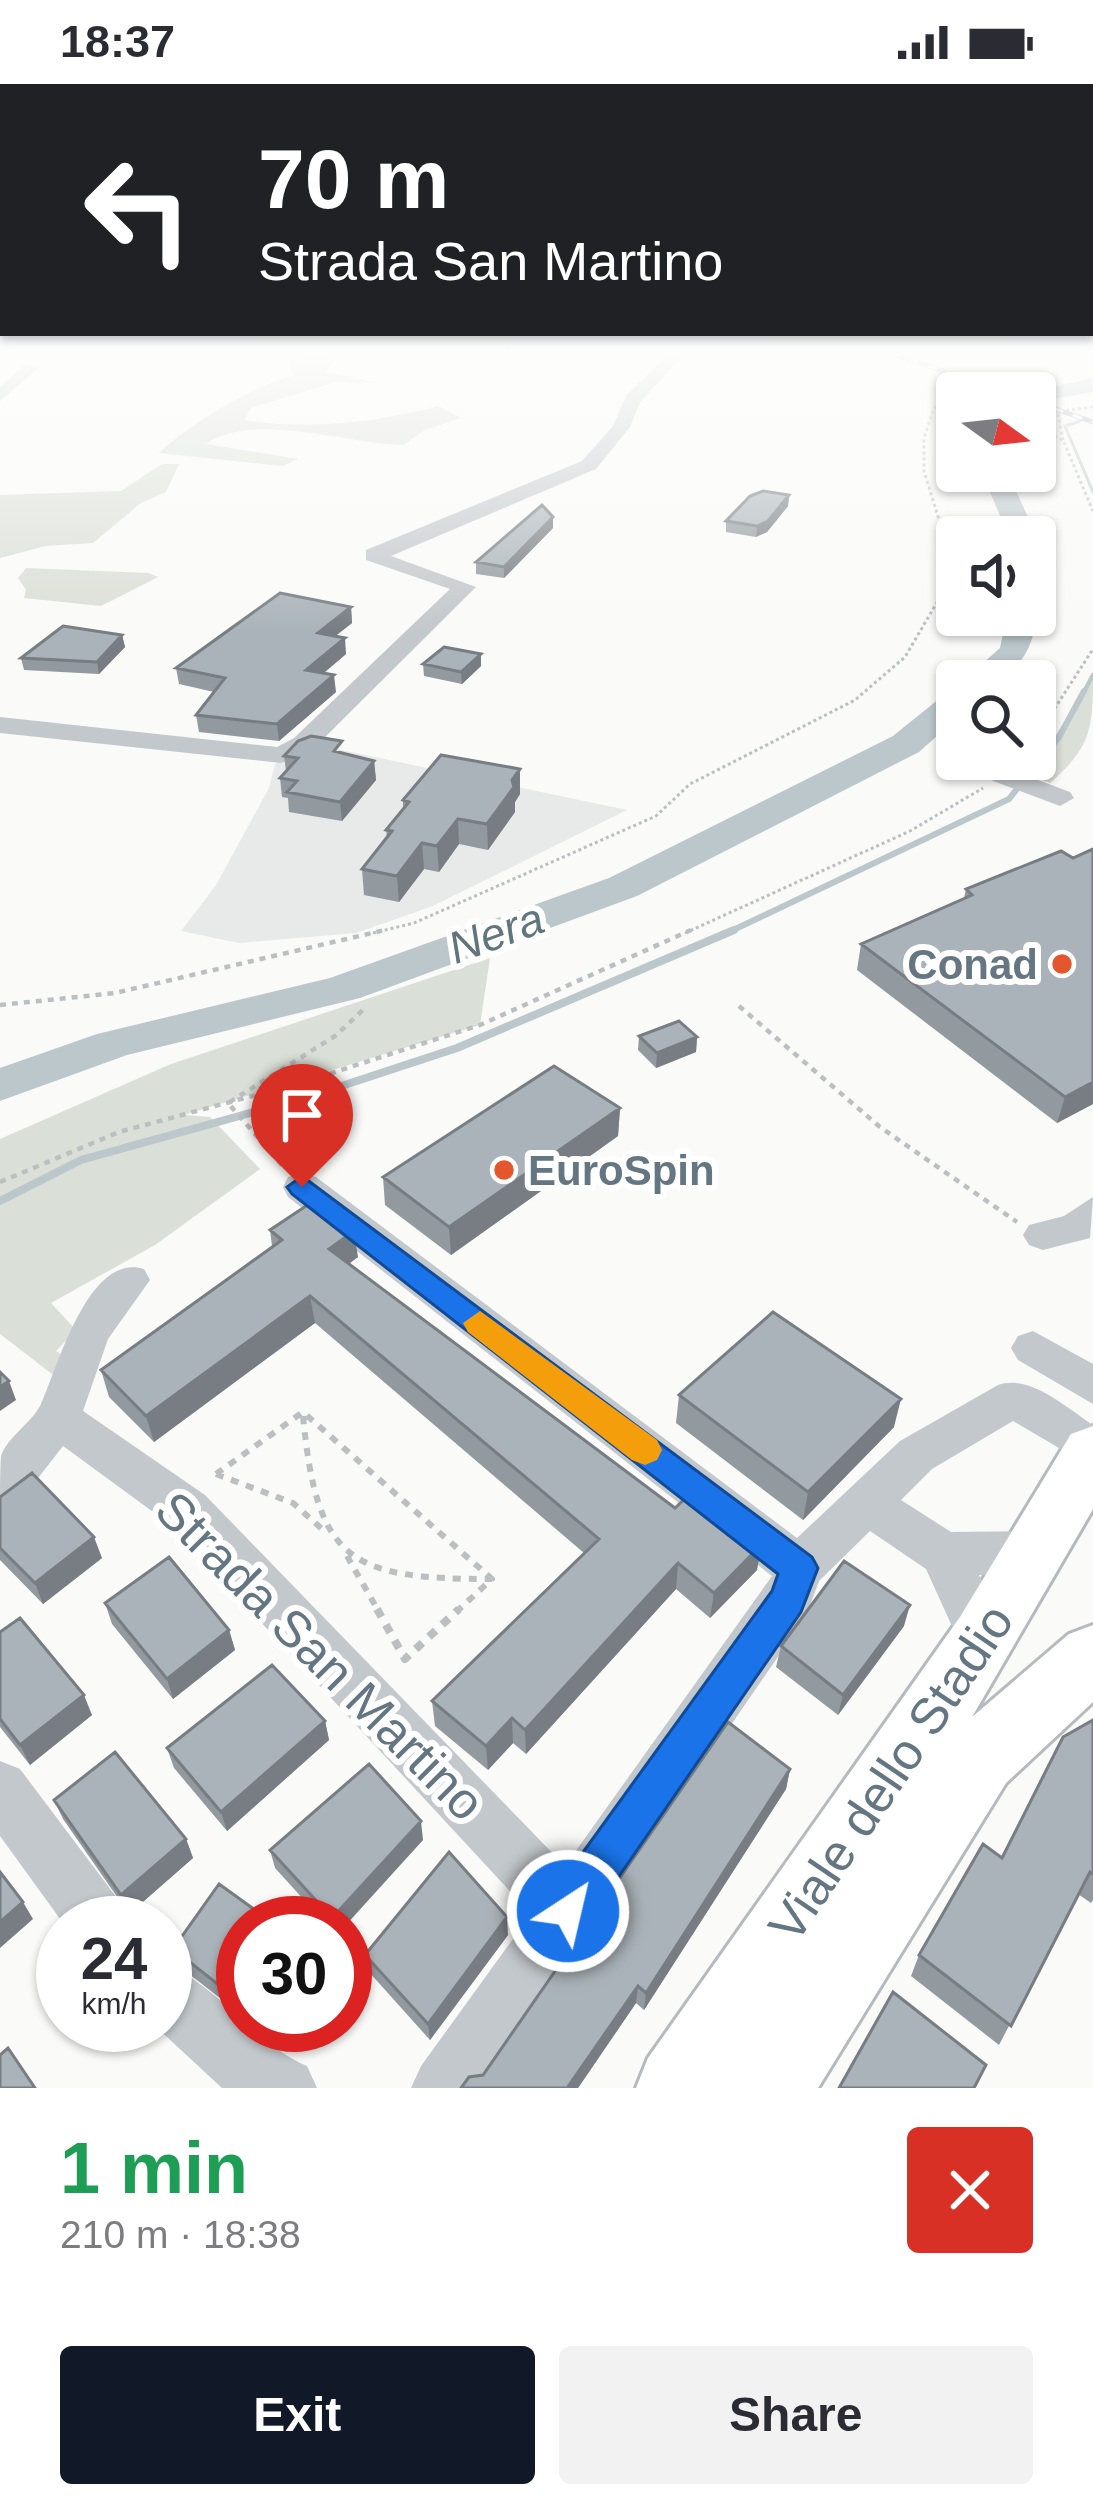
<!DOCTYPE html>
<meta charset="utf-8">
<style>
body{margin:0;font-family:Arial,sans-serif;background:#f2f2f3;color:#2b2b33;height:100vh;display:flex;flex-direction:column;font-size:45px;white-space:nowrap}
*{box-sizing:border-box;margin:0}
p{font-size:39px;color:#7c7c81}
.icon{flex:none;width:66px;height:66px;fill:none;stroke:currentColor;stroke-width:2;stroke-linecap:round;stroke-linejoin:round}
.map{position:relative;height:2004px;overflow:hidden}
.panel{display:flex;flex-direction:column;background:#fff;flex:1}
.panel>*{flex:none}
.banner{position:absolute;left:0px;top:0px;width:1095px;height:252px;box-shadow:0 3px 9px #0004;background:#202124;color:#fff;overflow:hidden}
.needle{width:78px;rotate:105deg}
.controls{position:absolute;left:936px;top:288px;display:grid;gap:24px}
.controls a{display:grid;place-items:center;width:120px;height:120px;border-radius:12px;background:#fff;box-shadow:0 3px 9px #0004;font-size:60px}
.speed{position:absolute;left:36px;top:1812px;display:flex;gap:24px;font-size:60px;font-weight:700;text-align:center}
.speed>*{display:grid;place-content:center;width:156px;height:156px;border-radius:50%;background:#fff;box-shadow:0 3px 9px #0004;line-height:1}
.speed small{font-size:30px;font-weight:400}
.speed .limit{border:18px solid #d22;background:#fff;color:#111}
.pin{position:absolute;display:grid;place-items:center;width:102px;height:102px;color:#fff;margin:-123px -51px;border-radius:50% 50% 50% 0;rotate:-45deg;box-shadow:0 0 12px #0007}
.pin .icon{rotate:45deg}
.me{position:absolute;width:132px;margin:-66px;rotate:35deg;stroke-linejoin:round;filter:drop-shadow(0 0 9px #0008)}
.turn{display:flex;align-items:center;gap:42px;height:252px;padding:0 60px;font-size:54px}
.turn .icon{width:156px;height:156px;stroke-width:2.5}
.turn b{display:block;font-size:84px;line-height:102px}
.round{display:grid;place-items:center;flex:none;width:126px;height:126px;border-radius:12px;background:#f2f2f3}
.overview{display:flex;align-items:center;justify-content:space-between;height:204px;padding:0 60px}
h1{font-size:72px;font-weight:800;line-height:90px;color:#1e9e55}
.primary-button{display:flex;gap:24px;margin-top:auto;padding:24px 60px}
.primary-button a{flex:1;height:138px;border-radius:12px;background:#111827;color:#fff;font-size:48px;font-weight:800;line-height:138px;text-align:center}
.primary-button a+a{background:#f2f2f3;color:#2b2b33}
.status{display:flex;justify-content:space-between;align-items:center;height:84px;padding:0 60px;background:#fff;direction:ltr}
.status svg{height:33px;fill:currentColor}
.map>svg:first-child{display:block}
.built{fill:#e8e9e9}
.green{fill:#dadfd7}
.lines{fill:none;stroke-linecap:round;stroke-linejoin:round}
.stream-far3{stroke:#bbc7cb;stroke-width:3}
.stream-far2{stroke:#bbc7cb;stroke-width:4.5}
.stream-far1{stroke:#bbc7cb;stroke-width:6}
.stream{stroke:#bbc7cb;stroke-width:8}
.river{fill:#bbc7cb;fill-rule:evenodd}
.major-casing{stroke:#b5babe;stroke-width:6}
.path-far3{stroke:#bbbfc2;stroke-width:3;stroke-dasharray:3 3;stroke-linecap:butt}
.path-far2{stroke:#bbbfc2;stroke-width:4.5;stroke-dasharray:6 6;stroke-linecap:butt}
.path-far1{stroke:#bbbfc2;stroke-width:6;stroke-dasharray:8 8;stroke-linecap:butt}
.path{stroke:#bbbfc2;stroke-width:8;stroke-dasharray:9 9;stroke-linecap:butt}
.minor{fill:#c3c8cc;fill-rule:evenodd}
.major{fill:#fff;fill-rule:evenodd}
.rail-casing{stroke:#a2aab0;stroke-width:4.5}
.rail{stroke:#fff;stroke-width:3;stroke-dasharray:10;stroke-linecap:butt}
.path-bridge{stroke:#bbbfc2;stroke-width:3;stroke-dasharray:3 3;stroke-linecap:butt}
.wall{fill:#929a9f}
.shaded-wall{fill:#777d82}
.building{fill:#aab3b9;stroke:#777d82;stroke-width:3}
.route{fill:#1a73e8;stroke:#114b97;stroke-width:3}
.slow{fill:#f59e0b}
.poi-dot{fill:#e4572e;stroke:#fff;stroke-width:4.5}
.labels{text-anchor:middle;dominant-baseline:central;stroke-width:12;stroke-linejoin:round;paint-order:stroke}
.poi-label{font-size:42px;font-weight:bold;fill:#657683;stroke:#fff;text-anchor:end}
.water-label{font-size:45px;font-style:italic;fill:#60757c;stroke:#fff}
.near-street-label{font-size:51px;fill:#657683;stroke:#fff}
</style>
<div class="status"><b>18:37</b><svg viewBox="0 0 49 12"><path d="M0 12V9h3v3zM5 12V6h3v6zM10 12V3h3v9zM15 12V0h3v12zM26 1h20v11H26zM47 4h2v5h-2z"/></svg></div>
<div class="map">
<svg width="1093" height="2004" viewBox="0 0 1093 2004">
<rect width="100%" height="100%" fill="#fafaf8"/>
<path class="built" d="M318,661L627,726L433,822L356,849L239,859L181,847L216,801L269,704L275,680Z"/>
<path class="green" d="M316,273L333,277L326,288L378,299L335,298L251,324L244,336C308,346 375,339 438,322L461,334L425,346L403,361C347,360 251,327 206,360L298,375L283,382L159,369C192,339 252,302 293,292L290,277Z
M162,380H179L166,408L141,419L93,459L46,462L0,474V411L121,407Z
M26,484L149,489L158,493L101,522L24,514L26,506L18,494Z
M1093,597C1093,647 1089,665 1050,699L1029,690Z
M490,874L480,941L184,1031L210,1033L260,1085L155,1161L51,1219L76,1246L56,1267L92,1290L83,1314L0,1250V1055L171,980Z"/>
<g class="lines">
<path class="stream-far3" d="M1080,337L1065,342L1093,408"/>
<path class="stream-far2" d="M1083,610L1093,591"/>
<path class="stream-far1" d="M727,849L1009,715L1059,653L1084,607"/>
<path class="stream" d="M0,1117L81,1076L311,1012L457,964L734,846"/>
<path class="river" d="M1093,294V308L1035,318V309H1025Z
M981,387H1007L1037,453L1035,456L1009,453Z
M1035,528L1037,531C1032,564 1026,575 1000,597H963L1000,564L1007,531Z
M957,607V634L919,668L637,812L360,914L127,971L0,1017V984L97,950L330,894L609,794L893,652L945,610Z"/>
<defs>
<path id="major" d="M1093,1342V1425L972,1633L1069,1550L1093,1541V1618L1006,1699L818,2004H636L648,1974L960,1533L1071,1350Z"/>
</defs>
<use href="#major" class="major-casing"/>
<path class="path-far3" d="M979,309H997
M1093,323L1051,328L1041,336L1044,347L1063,356L1093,427
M1058,330L1063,356
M1035,655L1093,565
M373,849L414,839L656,732L690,700L855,616L905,573L946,503L948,465L924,387V354L934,324L957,314
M685,849L910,747L983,704"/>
<path class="path-far2" d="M0,921L115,909L385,846
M739,922L880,1043L1017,1138
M282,1081L228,1019L335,952L364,925
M0,1098L119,1048L304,998L480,941L691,846"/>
<path class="path-far1" d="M303,1332C317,1478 350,1495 492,1495
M216,1390L303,1328L492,1495L456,1528
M216,1390L293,1419L322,1445
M347,1472L379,1528"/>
<path class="path" d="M377,1525L405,1575L459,1525"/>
<path class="minor" d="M669,269H685L640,318L630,343L596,385L391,472L476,503L312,666L281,679L0,649V633L277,663L294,654L450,505L366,476V466L582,377L613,342L626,312Z
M26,280L40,283L0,317V303Z
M1003,683L1070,708L1074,714L1060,722L993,697L989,691Z
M302,1089L316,1093L797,1454L900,1357L998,1301C1031,1290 1066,1324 1093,1341V1384L1013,1337L932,1385L901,1416L951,1448L1038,1447L1055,1454L1062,1469L1055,1484L1038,1491H979L1010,1556L1002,1573L984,1580L966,1573L926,1485L870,1447L819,1497L806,1532L481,2004H411L421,1982L531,1830L171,1441L63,1362L17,1421L0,1427C0,1412 0,1386 1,1372C8,1352 32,1339 41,1320C58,1283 88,1168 144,1185L150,1196L108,1255L83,1327L205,1411L565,1782L772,1492L288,1113L283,1103L288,1093Z
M1093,1113L1090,1154L1043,1166L1029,1161L1023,1151L1029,1141L1064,1132Z
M1033,1247L1093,1280V1320L1018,1276L1011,1264L1018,1252Z
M0,1677L20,1685L120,1818L128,1839H63L0,1752Z
M165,1880C221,1903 251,1958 307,1982L317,2004H222L154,1941H165Z"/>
<use href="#major" class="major"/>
<defs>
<path id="rail" d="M890,269L1009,309
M1035,318L1093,338"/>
</defs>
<use href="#rail" class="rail-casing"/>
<use href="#rail" class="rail"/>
<path class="path-bridge" d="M1035,322L1058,330"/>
</g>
<path class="wall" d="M789,411L788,422L767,448L756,453L726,448V437Z
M553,444L504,494L476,490V478Z
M351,523L352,539L335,552L346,570L324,589L336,608L279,657L199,648L196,631L214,608L179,600L176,584Z
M122,551L125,563L99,590L24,586L21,574Z
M423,580L481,582L462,600L424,592Z
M344,669L374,677L376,696L342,737L289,728L288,714L282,713L280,694L286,687L284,672Z
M520,685V710L515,718V728L488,766L459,760L439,788L424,785L399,818L364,811L362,785L387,754L386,746L403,725V716Z
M1093,765V1020L1057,1039L857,886L861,860L964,814L966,805L1073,774Z
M639,952L697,953L696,968L656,984L638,966Z
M620,1024L618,1052L451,1171L385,1121L383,1093Z
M270,1146L358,1173L349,1180L757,1486L710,1534L676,1505L526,1670L513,1659L488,1686L435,1642L432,1617L584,1469L315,1239L154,1358L109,1313L101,1286L272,1162Z
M679,1311L894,1343L803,1436L676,1339Z
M0,1413L102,1474L43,1520L0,1476Z
M105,1519L229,1546L235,1566L173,1615L112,1540Z
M904,1542L838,1631L776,1583L781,1562Z
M0,1548L92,1631L30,1681L0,1643Z
M1093,1636V1816L1091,1819L1078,1810L999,1961L911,1892L919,1871L1002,1774Z
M325,1637L329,1656L227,1747L174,1684L167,1664Z
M790,1685L786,1705L644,1926L636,1919L578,2004H461L483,1991Z
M54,1716L186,1755L193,1774L129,1830L63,1735Z
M423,1756L345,1839H325L275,1784L270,1766Z
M243,1839V1932L180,1883L173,1865Z
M508,1851L430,1956L369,1888L365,1871Z
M254,1941H287L276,1959Z"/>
<path class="shaded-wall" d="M789,411L788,422L767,448L756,453L757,442Z
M553,433V444L504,494V483Z
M351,523L352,539L319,565L318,549Z
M122,551L125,563L99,590L97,578Z
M345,554L346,570L308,602L306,586Z
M481,570V582L462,600L461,588Z
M334,591L336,608L279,657L277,640Z
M374,677L376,696L342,737L340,718Z
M520,685V710L515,718V728L488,766L487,740Z
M458,735L459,760L439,788L437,762Z
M422,759L424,785L399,818L397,792Z
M697,953L696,968L656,984L657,969Z
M1093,998V1020L1057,1039L1065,1013Z
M620,1024L618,1052L451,1171L449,1143Z
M354,1147L358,1173L332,1191L329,1165Z
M310,1212L315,1239L154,1358L146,1332Z
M9,1297L16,1316L0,1327V1303Z
M901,1315L894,1343L803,1436L808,1408Z
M94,1453L102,1474L43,1520L35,1499Z
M762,1460L757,1486L710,1534L714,1509Z
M678,1479L676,1505L526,1670L525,1646Z
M910,1521L904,1542L838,1631L843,1611Z
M229,1546L235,1566L173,1615L167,1595Z
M84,1611L92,1631L30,1681L20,1661Z
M512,1634L513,1659L488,1686L486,1662Z
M325,1637L329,1656L227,1747L221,1728Z
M790,1685L786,1705L644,1926L646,1909Z
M421,1737L423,1756L345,1842V1839H333L332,1834Z
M186,1755L193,1774L129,1830L121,1811Z
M23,1818L33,1835L0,1864V1838Z
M507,1833L508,1851L430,1956L428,1940Z
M638,1902L636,1919L578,2004H567Z
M271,1941H287L276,1959L270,1942Z"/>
<path class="building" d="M763,407L789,411L768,437L757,442L726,437L750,412Z
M542,421L553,433L504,483L476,478Z
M280,509L351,523L318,549L345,554L306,586L334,591L277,640L196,631L225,594L176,584Z
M63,542L122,551L97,578L21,574Z
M444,563L481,570L461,588L423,580Z
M311,652L342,657L334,667L374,677L340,718L287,708L297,697L280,694L298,674L284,672L298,657Z
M441,671L520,685L512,696L514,703L487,740L458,735L437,762L422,759L397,792L362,785L392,747L386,746L409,718L403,716Z
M1093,765V998L1065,1013L861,860L972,811L966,805L1061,767L1073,774Z
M679,937L697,953L657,969L639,952Z
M554,982L620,1024L449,1143L383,1093Z
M315,1116L354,1147L329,1165L675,1424L693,1407L762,1460L714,1509L678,1479L525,1646L512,1634L486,1662L432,1617L599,1455L310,1212L146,1332L101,1286L282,1156L270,1146Z
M773,1228L901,1315L808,1408L679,1311Z
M0,1288L9,1297L0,1303Z
M32,1389L94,1453L35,1499L0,1464V1413Z
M169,1473L229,1546L167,1595L105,1519Z
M844,1477L910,1521L843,1611L781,1562Z
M20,1534L84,1611L20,1661L0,1635V1548Z
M272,1581L325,1637L221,1728L167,1664Z
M1093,1636V1790L1090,1788L1011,1942L919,1871L983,1760L1002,1774L1063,1653Z
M728,1638L790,1685L646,1909L638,1902L567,2004H461L469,1993L483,1991Z
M115,1668L186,1755L121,1811L54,1716Z
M369,1680L421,1737L332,1834L270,1766Z
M449,1768L507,1833L428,1940L365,1871Z
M0,1788L23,1818L0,1838Z
M219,1800L273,1839H243V1920L173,1865Z
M893,1908L986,1981L974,2004H839Z
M8,1964L35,2004H0V1971Z"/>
<linearGradient id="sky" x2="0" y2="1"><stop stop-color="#96bcdc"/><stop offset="0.49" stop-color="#fdfdfc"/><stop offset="1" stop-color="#fdfdfc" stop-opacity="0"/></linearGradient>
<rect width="1093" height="549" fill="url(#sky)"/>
<path class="route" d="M302,1092L812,1473L818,1484L801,1528L584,1843L568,1849L552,1843L546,1827L552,1811L772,1507L778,1490L292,1110L287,1103Z"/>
<path class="slow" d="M480,1227L657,1356L662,1366L657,1376L645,1381L632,1376L468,1248L463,1239Z"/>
<g class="poi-dot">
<circle cx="1062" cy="880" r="12"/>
<circle cx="504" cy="1086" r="12"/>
</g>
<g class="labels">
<g class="poi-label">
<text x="1038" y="880">Conad</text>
<text x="528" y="1086" text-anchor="start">EuroSpin</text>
</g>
<g class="water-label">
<text transform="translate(496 849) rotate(-20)">Nera</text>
</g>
<g class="near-street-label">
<text transform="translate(320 1572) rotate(45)">Strada San Martino</text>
<text transform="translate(891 1689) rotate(-56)">Viale dello Stadio</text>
</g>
</g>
</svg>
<div class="controls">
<a><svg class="needle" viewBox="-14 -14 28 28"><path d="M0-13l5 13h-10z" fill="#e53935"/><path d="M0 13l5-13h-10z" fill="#7c7c81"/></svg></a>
<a><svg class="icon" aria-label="sound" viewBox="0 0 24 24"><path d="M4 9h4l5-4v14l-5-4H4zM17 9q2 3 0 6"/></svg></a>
<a><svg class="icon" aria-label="search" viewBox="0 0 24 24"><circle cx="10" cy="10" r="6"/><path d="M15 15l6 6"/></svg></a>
</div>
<div class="speed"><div>24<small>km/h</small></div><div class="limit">30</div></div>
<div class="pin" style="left:302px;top:1103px;background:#d93025"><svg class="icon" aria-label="arrive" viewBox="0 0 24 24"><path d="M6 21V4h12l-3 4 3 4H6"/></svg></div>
<svg class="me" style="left:568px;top:1827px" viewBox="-20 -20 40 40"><circle r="17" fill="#1a73e8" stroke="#fff" stroke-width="3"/><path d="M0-11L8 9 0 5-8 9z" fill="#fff"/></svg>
<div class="banner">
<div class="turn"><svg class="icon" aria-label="left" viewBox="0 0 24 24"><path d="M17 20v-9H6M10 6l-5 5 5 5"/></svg><div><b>70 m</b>Strada San Martino</div></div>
</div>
</div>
<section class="panel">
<div class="overview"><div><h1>1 min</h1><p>210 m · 18:38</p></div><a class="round" style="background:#d93025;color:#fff"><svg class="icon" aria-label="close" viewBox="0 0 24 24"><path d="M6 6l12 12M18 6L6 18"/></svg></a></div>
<div class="primary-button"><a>Exit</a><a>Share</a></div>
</section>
